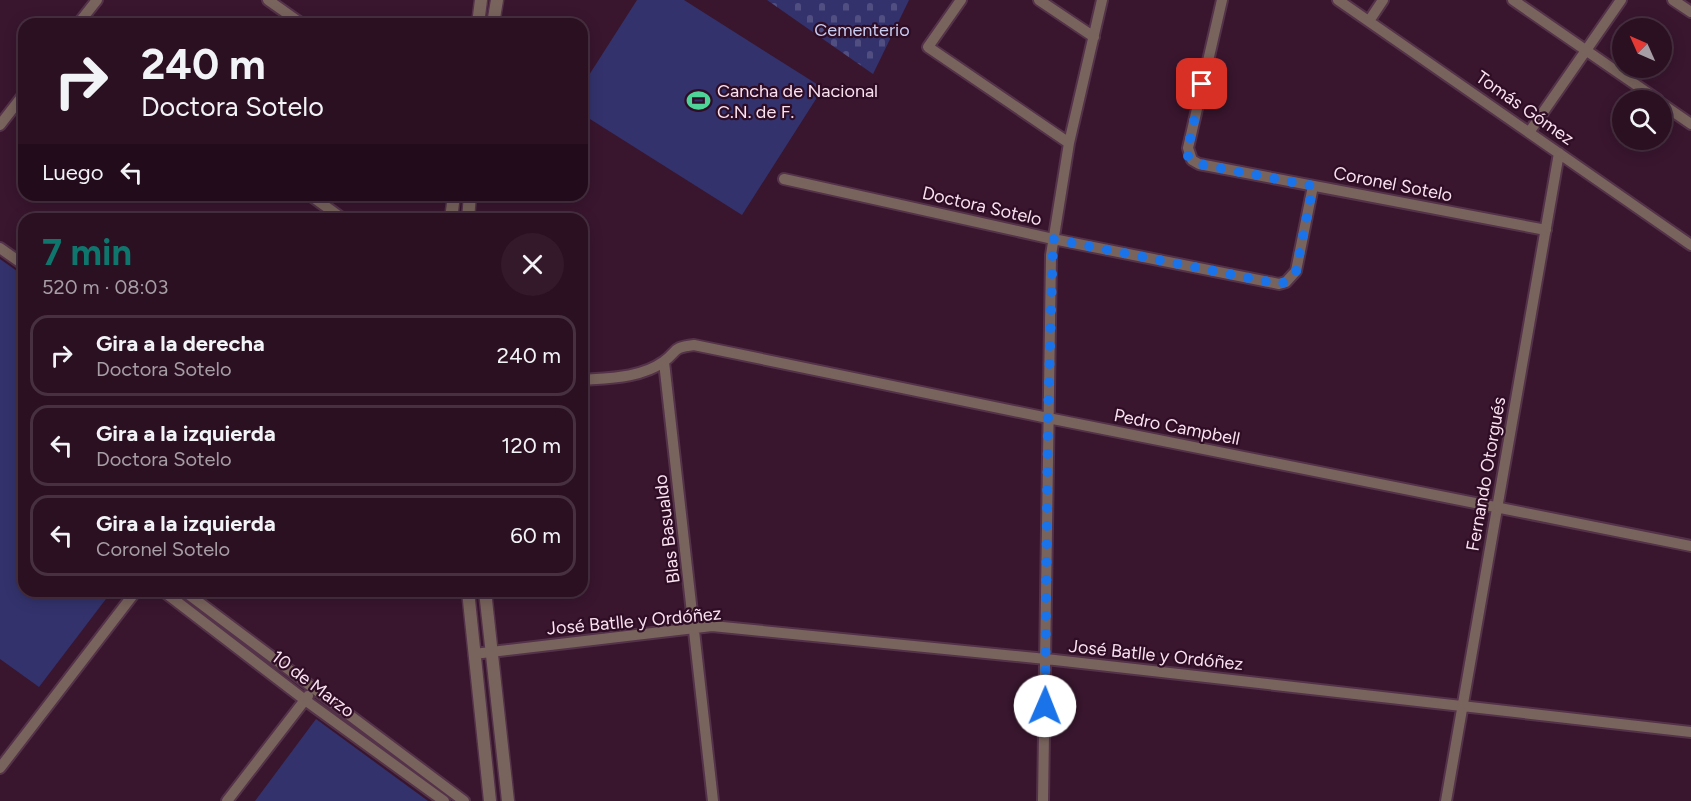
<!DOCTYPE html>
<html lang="es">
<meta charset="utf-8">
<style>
body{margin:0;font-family:Figtree,sans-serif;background:#33192a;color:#f1f3f6;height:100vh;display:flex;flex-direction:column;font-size:22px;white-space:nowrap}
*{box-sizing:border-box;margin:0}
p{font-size:20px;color:#a69da5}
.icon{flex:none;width:33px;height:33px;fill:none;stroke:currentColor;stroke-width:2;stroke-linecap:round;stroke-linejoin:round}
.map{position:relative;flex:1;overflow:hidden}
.drawer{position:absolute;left:18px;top:213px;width:570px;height:384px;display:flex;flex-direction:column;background:#2b1022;border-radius:18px;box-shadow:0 3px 15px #0003,0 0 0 2px #473040}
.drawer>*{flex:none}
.guide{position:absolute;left:18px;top:18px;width:570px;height:183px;border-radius:18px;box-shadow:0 3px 15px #0003,0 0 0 2px #473040;background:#2b1022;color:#f1f3f6;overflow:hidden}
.needle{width:39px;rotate:315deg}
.controls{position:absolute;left:1612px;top:18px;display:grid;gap:12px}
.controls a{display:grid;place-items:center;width:60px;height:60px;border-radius:50%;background:#2b1022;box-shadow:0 3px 15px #0003,0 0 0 2px #473040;font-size:30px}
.pin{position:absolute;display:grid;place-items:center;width:51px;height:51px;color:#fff;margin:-26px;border-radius:12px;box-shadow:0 3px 9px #0006}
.me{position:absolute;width:66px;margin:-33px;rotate:1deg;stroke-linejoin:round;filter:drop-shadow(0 0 4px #0008)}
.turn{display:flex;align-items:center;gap:21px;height:126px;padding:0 24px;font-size:27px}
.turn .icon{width:78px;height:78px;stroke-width:2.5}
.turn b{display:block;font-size:42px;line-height:51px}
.then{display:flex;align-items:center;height:57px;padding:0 24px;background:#0003;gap:12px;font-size:22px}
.round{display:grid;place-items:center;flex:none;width:63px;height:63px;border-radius:32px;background:#33192a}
.summary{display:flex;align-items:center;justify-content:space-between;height:102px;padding:0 24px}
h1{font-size:36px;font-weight:700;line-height:45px;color:#0f766e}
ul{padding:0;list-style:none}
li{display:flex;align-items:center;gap:18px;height:81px;margin:0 12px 9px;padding:0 12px;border:3px solid #473040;border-radius:18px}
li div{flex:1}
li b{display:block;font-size:22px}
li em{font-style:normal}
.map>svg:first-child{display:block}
.cemetery{fill:url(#cemetery-stones)}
.pitch{fill:#33326c}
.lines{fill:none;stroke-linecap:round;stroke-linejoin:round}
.minor-casing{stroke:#543249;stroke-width:14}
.tertiary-casing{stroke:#543249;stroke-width:15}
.minor{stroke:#79645d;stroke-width:10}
.tertiary{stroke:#79645d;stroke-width:12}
.route{stroke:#1a73e8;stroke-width:10;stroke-dasharray:0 18}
.labels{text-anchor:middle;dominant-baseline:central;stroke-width:4.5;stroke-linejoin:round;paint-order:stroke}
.park-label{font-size:18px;fill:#c8ccf1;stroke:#2e0d25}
.poi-label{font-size:18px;fill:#f9e1ef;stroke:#2e0d25;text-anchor:start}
.street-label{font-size:18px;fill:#f9e1ef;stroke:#2e0d25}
</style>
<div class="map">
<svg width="1691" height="801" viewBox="0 0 1691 801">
<defs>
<pattern id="cemetery-stones" width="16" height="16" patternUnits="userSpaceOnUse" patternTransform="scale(1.5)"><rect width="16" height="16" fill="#33326c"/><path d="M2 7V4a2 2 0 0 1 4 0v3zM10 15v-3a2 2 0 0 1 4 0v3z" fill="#514f81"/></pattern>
</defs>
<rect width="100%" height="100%" fill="#39162e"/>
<path class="cemetery" d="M767,0H909L873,74Z"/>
<path class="pitch" d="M637,0H684L823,88L742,215L582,114V86Z
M0,259L24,276V591H112L39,687L0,659Z
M316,719L428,801H255Z"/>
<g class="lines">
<defs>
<path id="minor" d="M268,0L302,24
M961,0L928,47L1069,143
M1039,0L1094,37
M1222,0L1188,148L1192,160L1199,164L1546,230
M1338,0L1691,245
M1513,0L1658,100
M1673,0L1691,12
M1369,21L1383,0
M78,24L97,0
M1662,104L1691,124
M0,125L24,94
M1530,131L1621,0
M784,179L1053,239L1279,284L1286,282L1296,271L1313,186
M310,195L343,219
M0,248L24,265
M664,362L713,801
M582,380C608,378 641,378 663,362C679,351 670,348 694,345L1048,418L1691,546
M163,591L305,700L444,801
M184,591L464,801
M474,654L712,626L1046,659L1691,732
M0,768L136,591
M227,801L308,696
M1043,801L1051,255L1069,143L1102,0
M1446,801L1559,153"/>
<path id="tertiary" d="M478,24L481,0
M493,24L497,0
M451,219L454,195
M468,219L470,195
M468,591L490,801
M485,591L508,801"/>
</defs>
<use href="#minor" class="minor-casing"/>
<use href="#tertiary" class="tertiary-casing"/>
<use href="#minor" class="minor"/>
<use href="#tertiary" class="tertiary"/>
</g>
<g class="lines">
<path class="route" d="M1045,706L1048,418L1053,239L1279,284L1286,282L1296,271L1313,186L1199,164L1188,156V148L1202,84"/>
</g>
<defs>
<symbol id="stadium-bare" viewBox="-9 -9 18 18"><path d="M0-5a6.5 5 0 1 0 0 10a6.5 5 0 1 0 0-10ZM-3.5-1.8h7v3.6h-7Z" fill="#50d398" stroke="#2e0d25" stroke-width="2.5" paint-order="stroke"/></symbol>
</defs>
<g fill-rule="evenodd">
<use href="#stadium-bare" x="682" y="84" width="33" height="33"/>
</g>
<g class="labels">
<g class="park-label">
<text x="862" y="30">Cementerio</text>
</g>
<g class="poi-label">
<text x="717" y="91">Cancha de Nacional<tspan x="717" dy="21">C.N. de F.</tspan></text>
</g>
<g class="street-label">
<text transform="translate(1525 108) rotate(35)">Tomás Gómez</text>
<text transform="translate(1393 184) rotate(11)">Coronel Sotelo</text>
<text transform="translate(982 206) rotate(13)">Doctora Sotelo</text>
<text transform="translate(1177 427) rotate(11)">Pedro Campbell</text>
<text transform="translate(1486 474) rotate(-80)">Fernando Otorgués</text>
<text transform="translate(667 529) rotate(-97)">Blas Basualdo</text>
<text transform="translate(634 621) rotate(-5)">José Batlle y Ordóñez</text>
<text transform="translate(1156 655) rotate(6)">José Batlle y Ordóñez</text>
<text transform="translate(313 684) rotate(37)">10 de Marzo</text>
</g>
</g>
</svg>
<div class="controls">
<a><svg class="needle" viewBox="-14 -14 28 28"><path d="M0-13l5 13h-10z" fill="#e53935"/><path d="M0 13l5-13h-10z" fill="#a69da5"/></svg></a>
<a><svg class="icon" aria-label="search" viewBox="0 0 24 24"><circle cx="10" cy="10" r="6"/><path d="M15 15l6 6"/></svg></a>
</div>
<div class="pin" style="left:1202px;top:84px;background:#d93025"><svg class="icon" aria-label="arrive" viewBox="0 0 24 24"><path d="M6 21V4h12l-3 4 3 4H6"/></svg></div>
<svg class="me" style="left:1045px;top:706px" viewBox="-20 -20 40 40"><circle r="19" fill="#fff"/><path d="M0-13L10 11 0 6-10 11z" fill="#1a73e8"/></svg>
<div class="guide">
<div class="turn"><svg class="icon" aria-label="right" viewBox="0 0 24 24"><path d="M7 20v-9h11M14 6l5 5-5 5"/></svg><div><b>240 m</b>Doctora Sotelo</div></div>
<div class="then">Luego<svg class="icon" aria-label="left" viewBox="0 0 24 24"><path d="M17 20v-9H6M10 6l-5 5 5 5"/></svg></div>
</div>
<section class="drawer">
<div class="summary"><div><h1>7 min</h1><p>520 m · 08:03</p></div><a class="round"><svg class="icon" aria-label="close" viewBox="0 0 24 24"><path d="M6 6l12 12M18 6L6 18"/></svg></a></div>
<ul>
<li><svg class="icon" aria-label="right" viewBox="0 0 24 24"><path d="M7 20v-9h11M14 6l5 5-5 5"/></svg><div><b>Gira a la derecha</b><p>Doctora Sotelo</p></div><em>240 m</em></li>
<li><svg class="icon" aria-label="left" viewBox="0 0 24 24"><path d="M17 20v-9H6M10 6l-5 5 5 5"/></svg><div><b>Gira a la izquierda</b><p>Doctora Sotelo</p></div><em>120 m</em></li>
<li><svg class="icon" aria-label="left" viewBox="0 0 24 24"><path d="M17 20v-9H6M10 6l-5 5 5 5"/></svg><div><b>Gira a la izquierda</b><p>Coronel Sotelo</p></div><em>60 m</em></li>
</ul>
</section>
</div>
